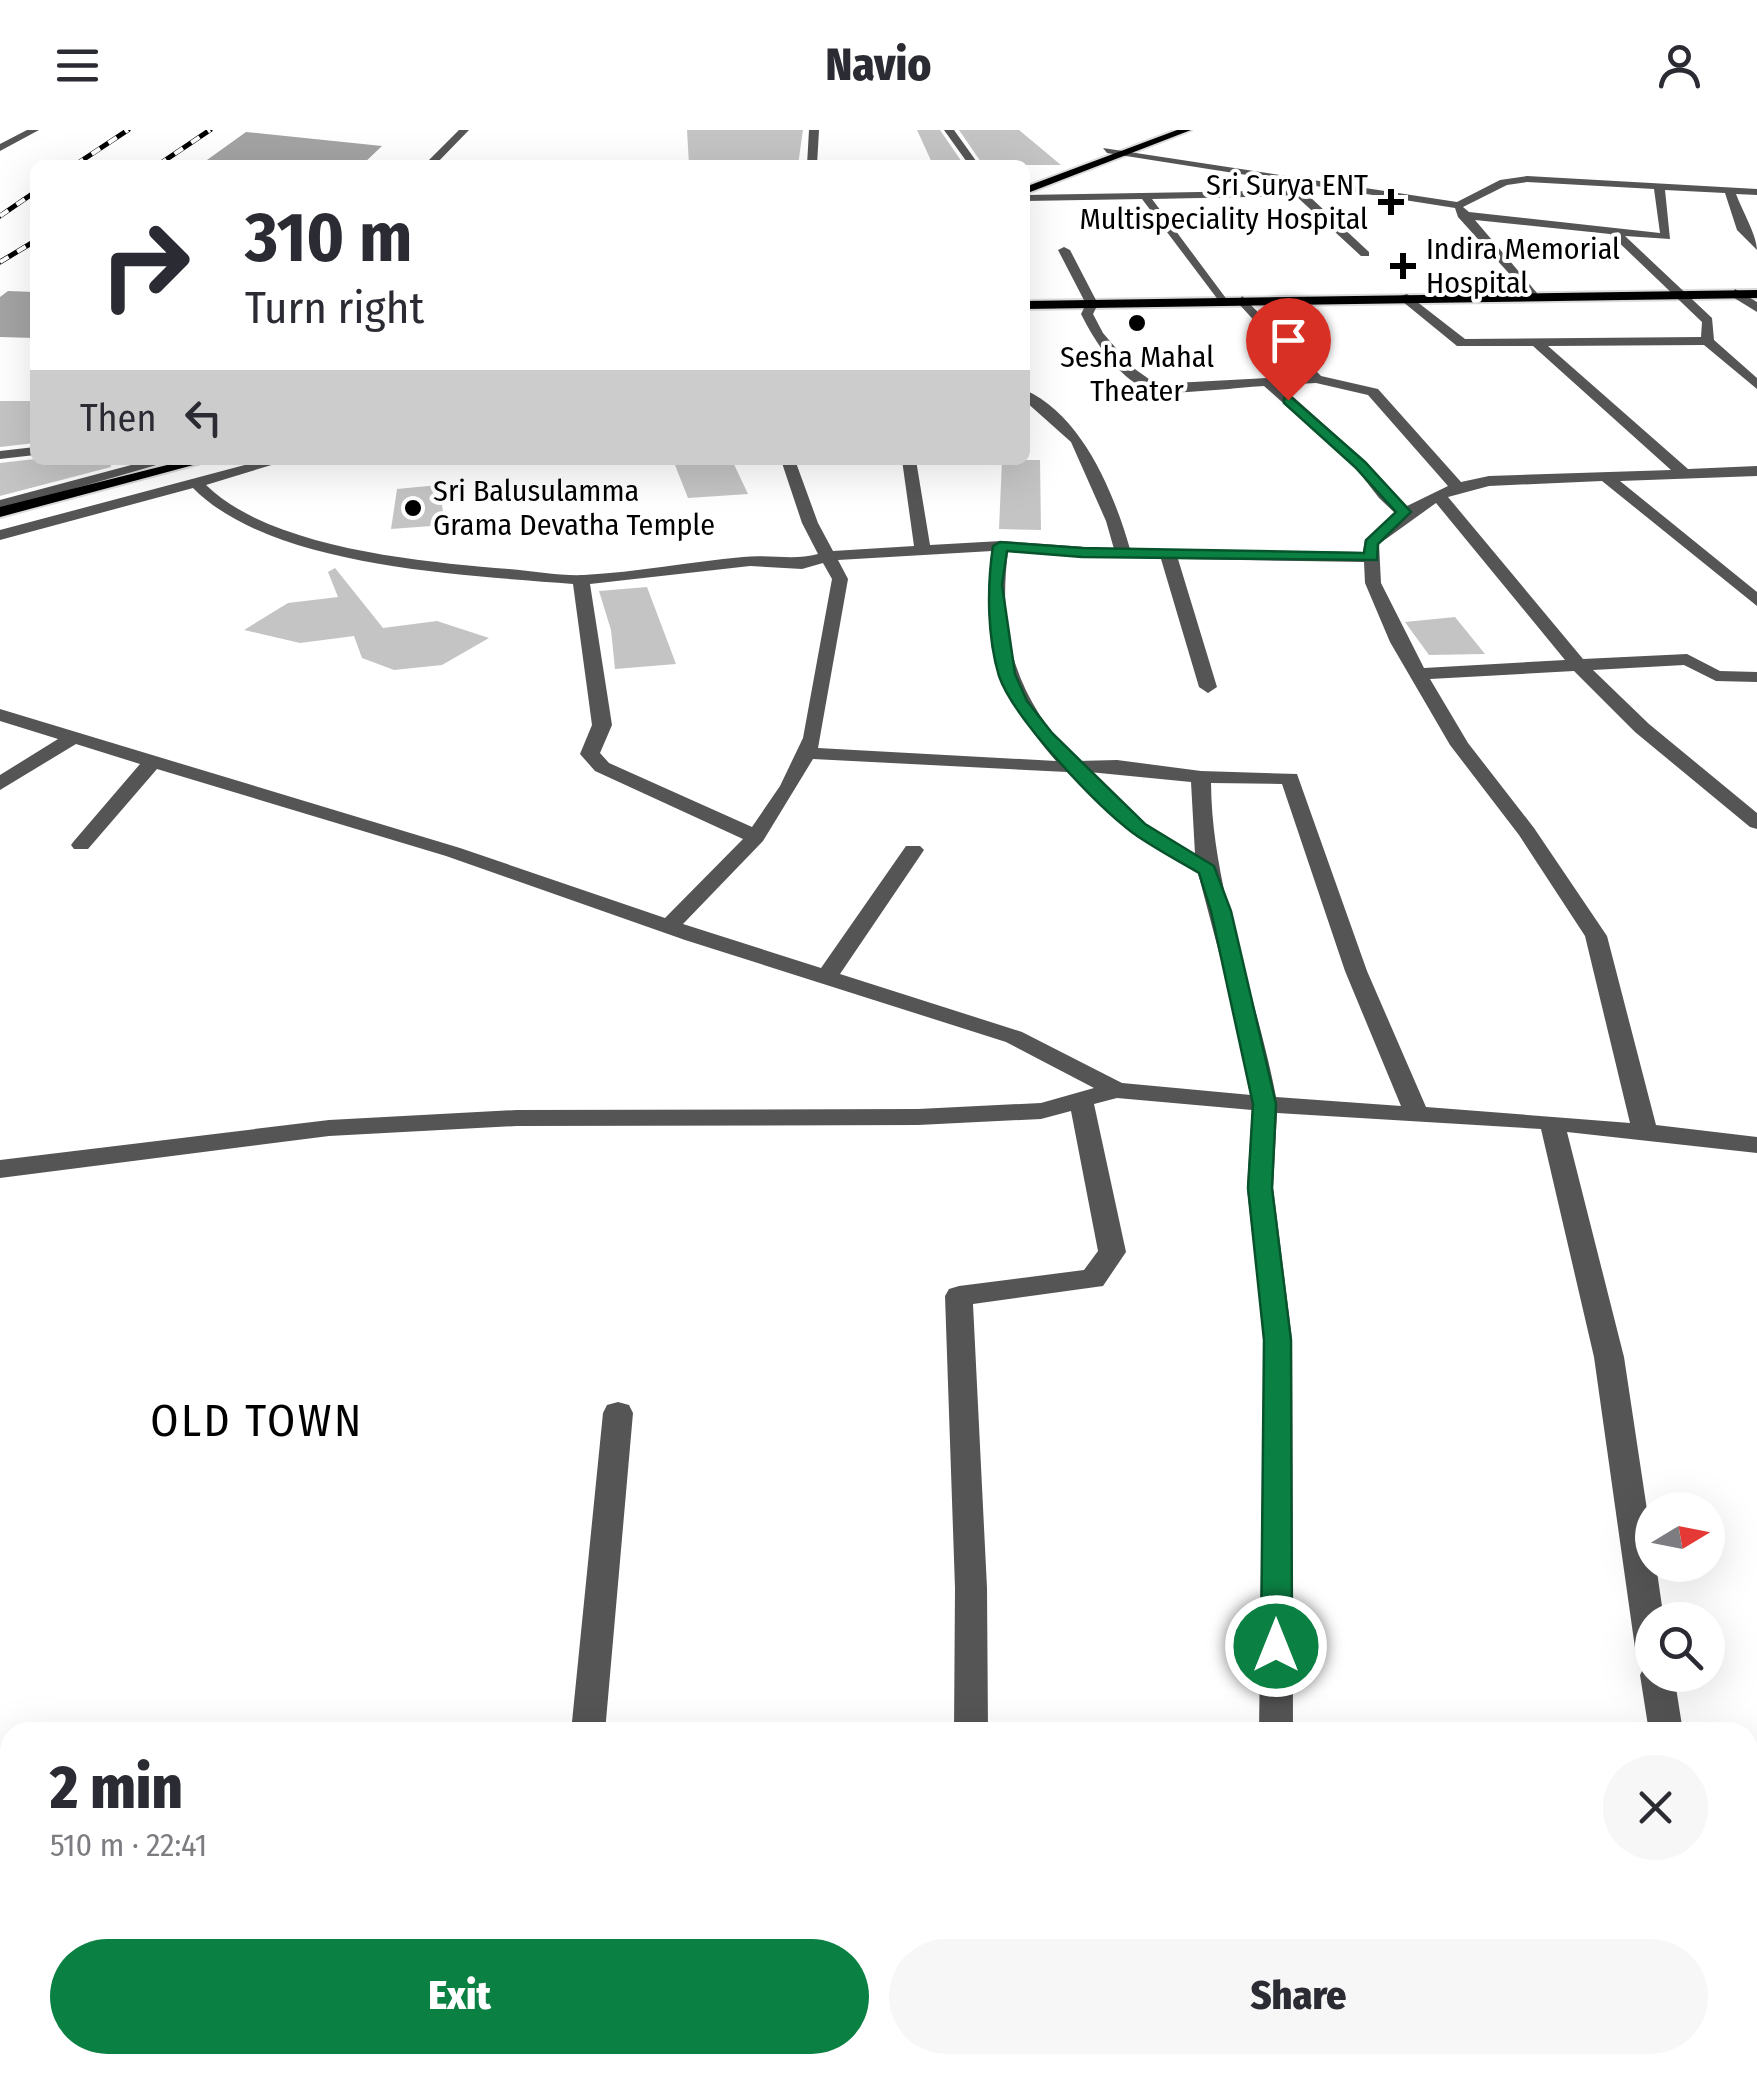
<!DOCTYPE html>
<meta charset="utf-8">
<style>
body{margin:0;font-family:"Fira Sans Condensed",sans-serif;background:#f7f7f7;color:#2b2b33;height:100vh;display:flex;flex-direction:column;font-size:38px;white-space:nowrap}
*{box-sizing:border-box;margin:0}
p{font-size:32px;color:#7c7c81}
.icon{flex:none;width:55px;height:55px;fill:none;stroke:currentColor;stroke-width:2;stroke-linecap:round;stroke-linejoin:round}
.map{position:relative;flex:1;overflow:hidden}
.side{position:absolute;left:0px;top:1592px;width:1758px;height:352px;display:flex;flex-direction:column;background:#fff;border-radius:30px 30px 0 0;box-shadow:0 10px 40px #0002}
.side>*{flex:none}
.guide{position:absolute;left:30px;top:30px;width:1000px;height:305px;border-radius:15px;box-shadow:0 10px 40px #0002;background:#fff;color:#2b2b33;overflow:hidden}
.needle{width:65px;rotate:80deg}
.tools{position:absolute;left:1635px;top:1362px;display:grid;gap:20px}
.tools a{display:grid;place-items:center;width:90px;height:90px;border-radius:50%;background:#fff;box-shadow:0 10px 40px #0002;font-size:50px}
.pin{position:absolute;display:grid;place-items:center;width:85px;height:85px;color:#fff;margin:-102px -42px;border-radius:50% 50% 50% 0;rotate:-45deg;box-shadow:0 0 10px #0007}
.pin .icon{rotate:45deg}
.me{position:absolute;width:110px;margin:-55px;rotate:0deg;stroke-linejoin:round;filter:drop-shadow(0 0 8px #0008)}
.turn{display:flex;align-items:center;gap:35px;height:210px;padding:0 50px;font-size:45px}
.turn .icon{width:130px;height:130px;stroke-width:2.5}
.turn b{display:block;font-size:70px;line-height:85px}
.then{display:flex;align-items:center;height:95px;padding:0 50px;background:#0003;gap:20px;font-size:38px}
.round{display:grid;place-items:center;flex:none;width:105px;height:105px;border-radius:52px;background:#f7f7f7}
.summary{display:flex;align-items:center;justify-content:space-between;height:170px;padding:0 50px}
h1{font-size:60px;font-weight:800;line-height:75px}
.action{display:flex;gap:20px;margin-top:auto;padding:20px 50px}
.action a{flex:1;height:115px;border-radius:60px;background:#0b8043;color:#fff;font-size:40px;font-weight:800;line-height:115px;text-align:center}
.action a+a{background:#f7f7f7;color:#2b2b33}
header{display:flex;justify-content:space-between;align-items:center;height:130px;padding:0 50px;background:#fff;font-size:45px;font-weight:800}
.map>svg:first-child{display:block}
.water{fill:#a3a3a3}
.building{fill:#c4c4c4}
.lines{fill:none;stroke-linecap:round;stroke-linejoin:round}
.major-casing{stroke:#dbdbdb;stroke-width:4}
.minor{fill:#555;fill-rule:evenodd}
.major{fill:#000;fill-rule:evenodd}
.rail-casing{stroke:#000;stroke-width:5}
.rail{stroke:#fff;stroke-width:4;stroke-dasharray:10;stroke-linecap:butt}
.route{fill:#0b8043;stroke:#07532c;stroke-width:2.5}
.poi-dot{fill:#000;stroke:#fff;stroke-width:4}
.labels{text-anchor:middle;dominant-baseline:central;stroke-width:8;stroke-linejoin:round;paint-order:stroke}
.far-poi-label{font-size:30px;fill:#000;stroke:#fff;text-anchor:start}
.near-neighbourhood-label{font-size:45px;letter-spacing:2.5px;fill:#000;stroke:#fff}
</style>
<header><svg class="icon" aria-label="menu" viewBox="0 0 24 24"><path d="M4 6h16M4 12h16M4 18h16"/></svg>Navio<svg class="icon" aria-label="person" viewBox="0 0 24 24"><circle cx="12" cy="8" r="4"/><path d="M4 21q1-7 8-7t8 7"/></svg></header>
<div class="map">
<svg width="1757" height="1943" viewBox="0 0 1757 1943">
<rect width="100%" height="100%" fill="#fff"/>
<path class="water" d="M246,2L382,16L362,35H200Z
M8,161L35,162V208L0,207V167Z"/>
<path class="building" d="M687,0H803L798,35H689Z
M917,0H940L964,35H933Z
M959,0H1019L1061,35H983Z
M0,271H35V313L0,317Z
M35,329L110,330L111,337L0,366V333Z
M673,330H732L748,364L688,368Z
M1002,330H1040L1041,400L999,399Z
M439,355L445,395L391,399L397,359Z
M335,438L383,498L437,491L489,508L442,535L394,540L362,528L354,506L300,513L244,500L288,473L338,467L328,442Z
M647,457L676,534L615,539L611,500L599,461Z
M1455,487L1485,524L1429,525L1405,492Z"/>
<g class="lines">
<defs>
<path id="major" d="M1177,0H1191L1025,64V57Z
M1757,160V168L1025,179V171Z
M187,330H212L0,387V377Z"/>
</defs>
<use href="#major" class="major-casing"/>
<path class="minor" d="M27,0H39L0,21V14Z
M459,0H469L435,35H424Z
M809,0H819L817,35H807Z
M944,0H954L979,35H969Z
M1103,18L1457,72L1500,50L1527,46L1757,59V65L1736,64C1742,80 1757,106 1757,120L1737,100L1725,63L1665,60L1670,109L1625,106L1712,188L1714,210L1757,248V259L1704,215L1548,216L1688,339L1757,336V346L1620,351L1757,462V476L1602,351L1489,356L1448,367L1583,529L1687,524L1720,541L1757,542V552L1716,551L1684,535L1593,540L1649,594L1757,683V699L1750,697L1635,602L1574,541L1430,549L1468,613L1534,698L1607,806L1656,995L1757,1007V1023L1567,1002L1624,1227L1652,1413V1435H1656L1664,1490H1652V1545H1674L1683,1602H1649L1640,1545L1645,1535L1652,1532L1640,1528L1635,1518L1594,1227L1541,999L1277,983L1273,1058L1292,1210L1293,1602H1259L1264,1210L1247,1058L1252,980L1117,968L1094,974L1126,1122L1103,1156L973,1174L987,1458L988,1602H954L955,1458L945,1166L949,1159L959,1156L1084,1140L1098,1121L1071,981L1041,989L918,995L517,996L329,1006L0,1048V1030L329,990L517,980L918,979L1041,973L1094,958L1006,912L685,810L446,726L157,639L88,719H74L71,715L74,711L140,634L76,614L0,660V645L58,609L0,591V579L460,718L665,788L743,709L595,641L580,624L592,595L573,454C465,445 272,438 193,358L0,410V400L264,330H288L206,355C270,418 421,432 509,439C533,441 560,446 584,445C637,442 690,432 743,427C769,424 793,431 818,424L802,393L781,330H795L818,393L833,421L914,416L902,330H916L930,415L1001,411L1114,419L1106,391L1071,312L1025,271V260C1082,285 1114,363 1130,419L1363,422L1365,410L1396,384L1379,368L1355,337L1264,256C1243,257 1162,267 1147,260C1117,246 1095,212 1081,184L1086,174L1058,120L1064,117L1070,120L1098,174L1093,184L1103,203L1132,237L1156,254L1305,246L1238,173L1242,166L1321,246L1378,259L1461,352L1489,346L1671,340L1533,216H1457L1397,167L1407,164L1465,209L1701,207L1702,192L1610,104L1475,90L1537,163L1533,170L1458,87L1455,78L1107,23ZM1527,52L1654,59L1660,103L1469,82L1463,77L1507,55ZM1316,253L1368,265L1448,356L1407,376L1365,331L1280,255ZM1436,373L1565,530L1424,538L1381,453L1379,414ZM992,421C979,509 999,565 1056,631L818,618L848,449L838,430ZM1008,421L1161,429L1199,557L1208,563L1217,557L1178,429L1364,432L1365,453L1390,512L1450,615L1519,705L1585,806L1630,993L1426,977L1367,841L1297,644L1201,641L1117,630L1077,631C1017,569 997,508 1008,421ZM823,433L832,449L803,608L780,656L752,697L609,633L600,623L612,595L590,454L750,436L802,439ZM813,629L1067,642L1137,707L1198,743L1240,902L1251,965L1122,953L1022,902L840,844L924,720L920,716H906L821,838L683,794L763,711ZM1089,642L1191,652L1195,724L1143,692ZM1211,653L1282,654L1345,841L1401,976L1276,967C1256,862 1212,760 1211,653Z
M1311,60L1316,63L1309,66L1369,122V126H1361L1296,66L1152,69L1228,171L1222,175L1142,69L1025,71V65Z
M1735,159L1757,172V182L1731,166Z
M35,317V325L0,329V321Z
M150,330H174L0,380V370Z
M618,1272L629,1275L633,1283L605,1602H571L603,1283L607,1275Z
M505,1935H547L544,1943H502Z
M1261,1935H1301V1943H1261Z
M1698,1935H1738L1739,1943H1699Z"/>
<use href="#major" class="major"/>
<defs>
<path id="rail" d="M75,35L128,0
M158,35L210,0
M0,86L35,62
M0,132L35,111"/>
</defs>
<use href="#rail" class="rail-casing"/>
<use href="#rail" class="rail"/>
</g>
<path class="route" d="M1284,268H1292L1365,332L1411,382L1378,414L1377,430L1082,427L1007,421L1002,455L1015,544L1027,571L1052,603L1145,694L1214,736L1231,781L1276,974L1272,1058L1291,1210L1292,1516L1287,1526L1276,1529L1266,1526L1261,1516L1264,1210L1248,1058L1253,974L1211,781L1199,743C1177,730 1154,718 1133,703C1096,675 1014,589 999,546C987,506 987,457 993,416L1000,412L1082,418L1364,423L1366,410L1396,382L1355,337L1284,273Z"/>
<g class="poi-dot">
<path d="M1386 57h10v10h10v10h-10v10h-10v-10h-10v-10h10z"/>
<path d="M1398 121h10v10h10v10h-10v10h-10v-10h-10v-10h10z"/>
<circle cx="1137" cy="193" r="10"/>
<circle cx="413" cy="378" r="10"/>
</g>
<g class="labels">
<g class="far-poi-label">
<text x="1368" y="55" text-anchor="end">Sri Surya ENT<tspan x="1368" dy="34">Multispeciality Hospital</tspan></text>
<text x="1426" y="119">Indira Memorial<tspan x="1426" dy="34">Hospital</tspan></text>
<text x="1137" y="227" text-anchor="middle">Sesha Mahal<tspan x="1137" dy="34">Theater</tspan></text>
<text x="433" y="361">Sri Balusulamma<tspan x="433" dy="34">Grama Devatha Temple</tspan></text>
</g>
<g class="near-neighbourhood-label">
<text x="257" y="1291">OLD TOWN</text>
</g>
</g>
</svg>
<div class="tools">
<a><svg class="needle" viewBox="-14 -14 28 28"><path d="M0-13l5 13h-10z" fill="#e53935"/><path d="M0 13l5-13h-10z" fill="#7c7c81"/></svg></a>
<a><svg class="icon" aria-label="search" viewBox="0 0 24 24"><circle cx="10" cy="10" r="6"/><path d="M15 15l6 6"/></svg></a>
</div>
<div class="pin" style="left:1288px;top:270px;background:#d93025"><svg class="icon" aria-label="arrive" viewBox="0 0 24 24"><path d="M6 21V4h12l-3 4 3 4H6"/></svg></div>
<svg class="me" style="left:1276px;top:1516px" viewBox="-20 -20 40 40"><circle r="17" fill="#0b8043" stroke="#fff" stroke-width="3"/><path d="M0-11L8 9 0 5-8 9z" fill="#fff"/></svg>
<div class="guide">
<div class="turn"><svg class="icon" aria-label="right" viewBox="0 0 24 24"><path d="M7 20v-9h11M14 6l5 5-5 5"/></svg><div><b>310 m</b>Turn right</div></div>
<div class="then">Then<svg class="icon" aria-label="left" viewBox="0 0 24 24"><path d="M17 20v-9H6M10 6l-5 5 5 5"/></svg></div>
</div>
<section class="side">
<div class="summary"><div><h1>2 min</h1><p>510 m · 22:41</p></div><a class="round"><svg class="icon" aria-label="close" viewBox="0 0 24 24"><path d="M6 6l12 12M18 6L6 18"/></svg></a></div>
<div class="action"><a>Exit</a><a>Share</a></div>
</section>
</div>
